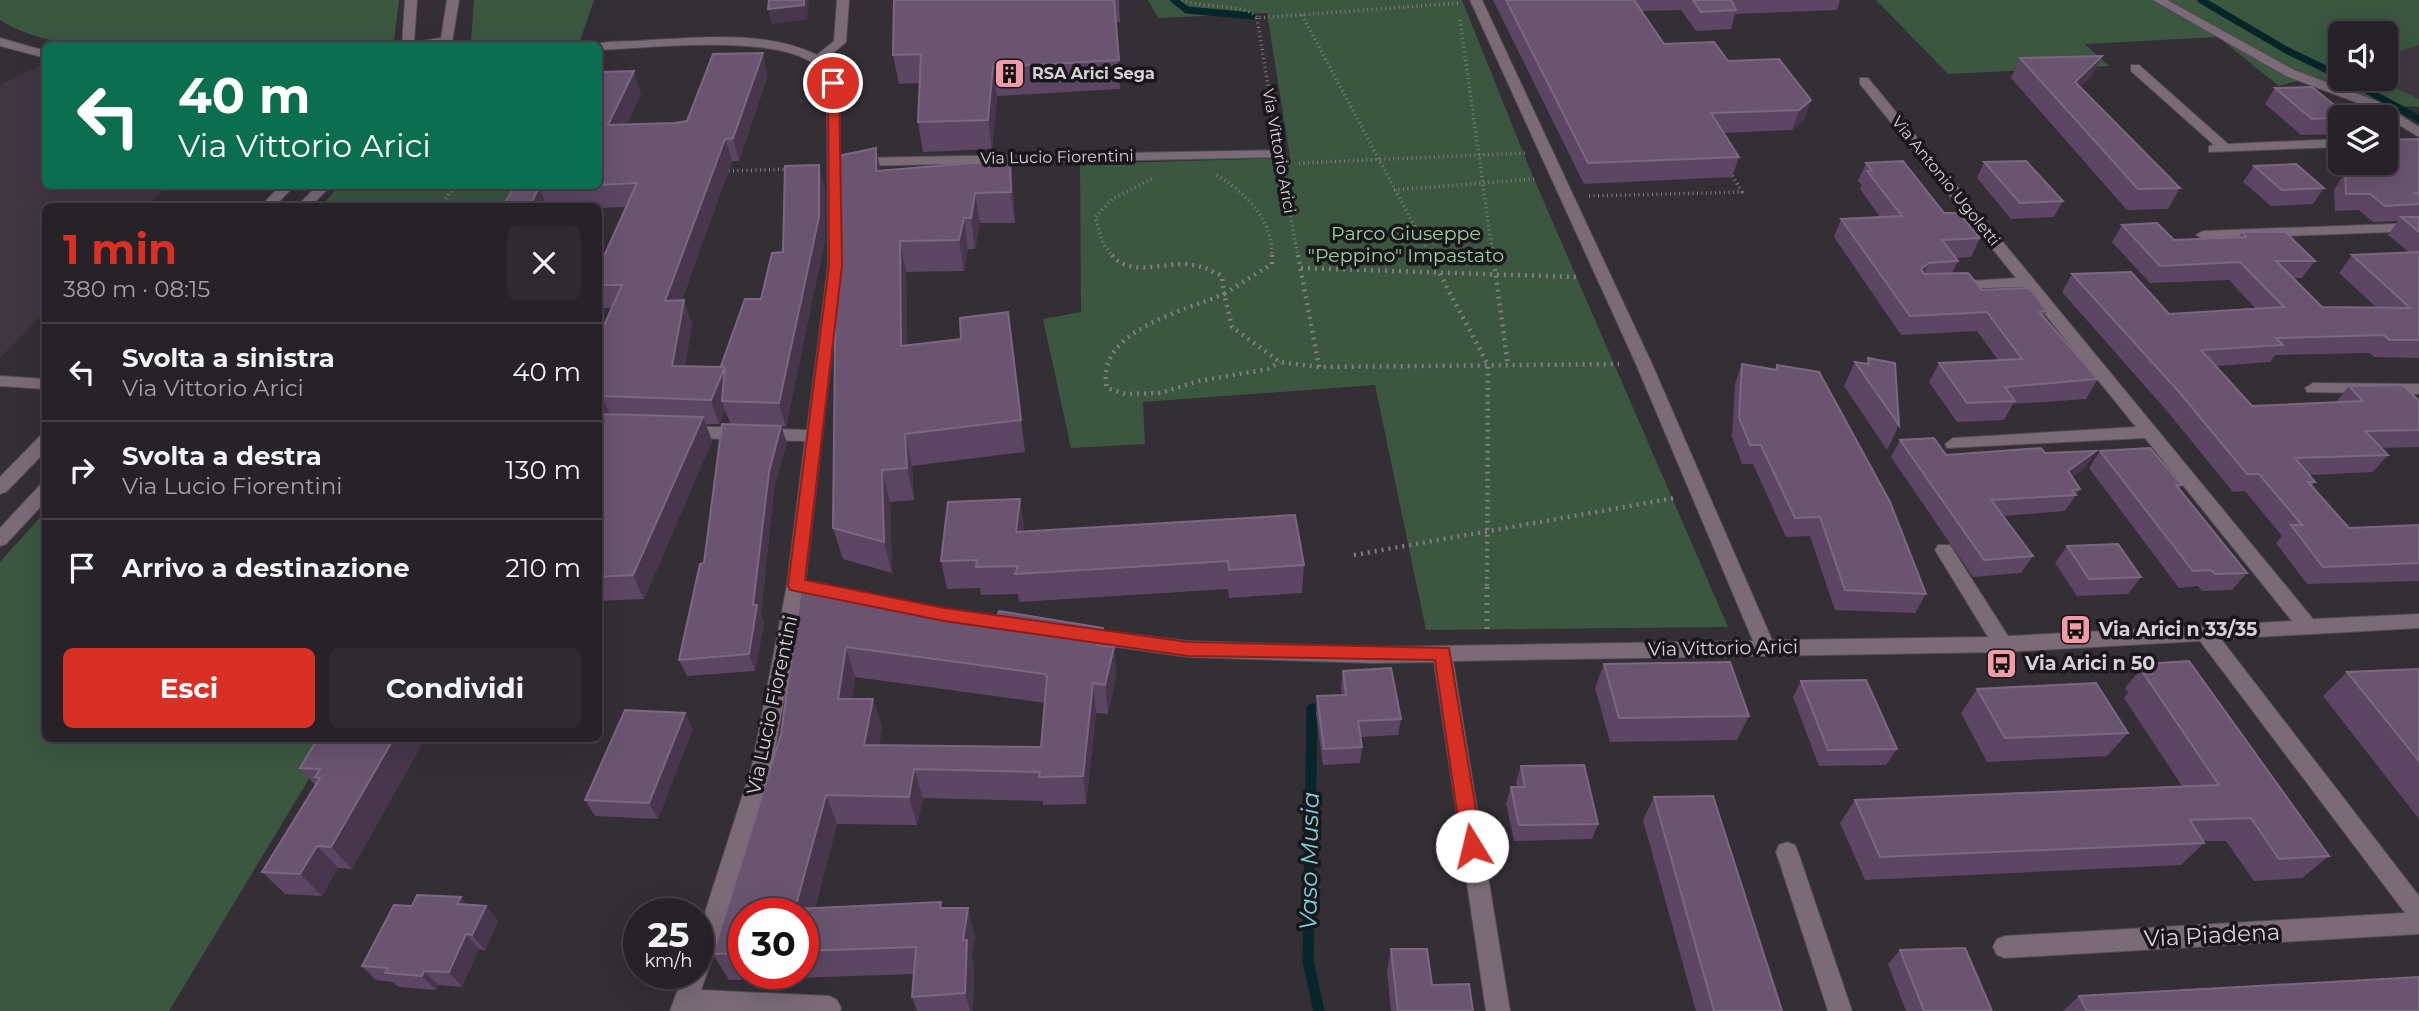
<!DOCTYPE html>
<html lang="it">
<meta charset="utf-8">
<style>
body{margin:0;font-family:Montserrat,sans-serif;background:#2f2a30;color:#f1f3f6;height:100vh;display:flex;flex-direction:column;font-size:26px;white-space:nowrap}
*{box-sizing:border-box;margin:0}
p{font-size:23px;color:#a4a4a8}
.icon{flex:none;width:38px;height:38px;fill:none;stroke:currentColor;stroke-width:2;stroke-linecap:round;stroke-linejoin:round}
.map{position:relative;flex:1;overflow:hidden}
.side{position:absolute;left:42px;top:203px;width:560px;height:539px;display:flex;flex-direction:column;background:#272228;border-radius:10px;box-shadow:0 7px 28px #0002,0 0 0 2px #433f45}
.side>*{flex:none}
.top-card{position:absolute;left:42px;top:42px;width:560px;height:147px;border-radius:10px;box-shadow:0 7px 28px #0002,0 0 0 2px #433f45;background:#0b6e4f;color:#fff;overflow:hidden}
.controls{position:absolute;left:2328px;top:21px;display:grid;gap:14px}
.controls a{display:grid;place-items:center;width:70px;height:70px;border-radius:10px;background:#272228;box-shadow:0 7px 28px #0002,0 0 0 2px #433f45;font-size:35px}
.speed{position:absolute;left:623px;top:898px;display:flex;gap:14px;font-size:35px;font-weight:700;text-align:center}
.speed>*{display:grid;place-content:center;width:91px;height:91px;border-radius:50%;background:#272228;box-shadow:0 7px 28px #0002,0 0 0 2px #433f45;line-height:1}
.speed small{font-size:18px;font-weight:400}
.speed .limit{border:10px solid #d22;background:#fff;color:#111}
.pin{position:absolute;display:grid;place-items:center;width:60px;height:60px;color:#fff;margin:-30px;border:4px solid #fff;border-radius:50%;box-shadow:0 2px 7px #0007}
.me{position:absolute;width:77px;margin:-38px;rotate:351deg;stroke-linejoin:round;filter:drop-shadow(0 0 5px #0008)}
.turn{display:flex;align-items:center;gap:24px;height:147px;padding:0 21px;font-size:32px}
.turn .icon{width:91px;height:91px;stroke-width:2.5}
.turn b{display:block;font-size:49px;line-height:60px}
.round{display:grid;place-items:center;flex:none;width:74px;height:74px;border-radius:10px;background:#2f2a30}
.headline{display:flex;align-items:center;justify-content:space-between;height:119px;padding:0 21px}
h1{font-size:42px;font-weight:700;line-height:52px;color:#d93025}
.primary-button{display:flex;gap:14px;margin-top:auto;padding:14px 21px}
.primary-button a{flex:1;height:80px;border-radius:10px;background:#d93025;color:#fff;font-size:28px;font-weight:700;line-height:80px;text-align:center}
.primary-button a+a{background:#2f2a30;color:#f1f3f6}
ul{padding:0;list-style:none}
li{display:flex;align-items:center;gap:21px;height:98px;padding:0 21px;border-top:2px solid #433f45}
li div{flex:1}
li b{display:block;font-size:26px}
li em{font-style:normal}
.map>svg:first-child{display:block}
.built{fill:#3f3642}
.green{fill:#3b5740}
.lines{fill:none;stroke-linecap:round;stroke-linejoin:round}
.stream-far1{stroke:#072629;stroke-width:7}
.stream{stroke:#072629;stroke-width:11}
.minor-casing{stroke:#514b52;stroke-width:2}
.path-far2{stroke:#817c82;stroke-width:3.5;stroke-dasharray:1 3.5;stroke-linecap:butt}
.path-far1{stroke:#817c82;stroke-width:4.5;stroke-dasharray:2 5;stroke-linecap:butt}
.path{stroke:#817c82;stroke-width:5;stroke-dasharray:2 6;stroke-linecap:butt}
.minor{fill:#7a6b77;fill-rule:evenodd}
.wall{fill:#5d4664;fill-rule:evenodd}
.shaded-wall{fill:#47364c}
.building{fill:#6a5470;stroke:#7b6880;stroke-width:2;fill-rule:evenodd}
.route{fill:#d93025;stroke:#8d1f18;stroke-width:2}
.labels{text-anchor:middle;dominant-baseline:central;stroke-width:7;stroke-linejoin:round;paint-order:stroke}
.far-poi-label{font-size:16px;font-weight:bold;fill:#d5d1d6;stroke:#1a171b;text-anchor:start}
.far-street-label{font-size:16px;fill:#d5d1d6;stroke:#1a171b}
.park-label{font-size:19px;fill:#97d1a0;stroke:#1a171b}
.poi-label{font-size:19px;font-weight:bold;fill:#d5d1d6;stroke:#1a171b;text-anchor:start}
.street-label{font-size:19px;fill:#d5d1d6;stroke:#1a171b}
.near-street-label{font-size:23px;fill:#d5d1d6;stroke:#1a171b}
.near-water-label{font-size:24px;font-style:italic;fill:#77d5e0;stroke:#1a171b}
</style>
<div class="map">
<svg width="2419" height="1011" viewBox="0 0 2419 1011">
<rect width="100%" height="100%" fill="#342e35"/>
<path class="built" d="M2385,0L2419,14V99L2376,79H2385V33H2340L2308,47Z
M40,65L45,66L46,186H167L147,206H46L45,312L0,358V85Z"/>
<path class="green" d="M0,0H399L394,41L376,45L76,46C50,40 23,35 0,20Z
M474,0H594L580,41L485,45L471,41Z
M1148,0H1462L1534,179L1728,627L1426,630L1375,385L1143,402L1145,444L1071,448L1043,319L1081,312L1080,164L1290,158L1267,13L1158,18Z
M1876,0H2419V45L2385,55V33H2340V79H2376L2419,99V107L2375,105L2303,79L2279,86L2218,37L2085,44L2109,66L1948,74Z
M339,186H535L524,206H321Z
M45,512L46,738L333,739L169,1011H0V562Z"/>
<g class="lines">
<path class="stream-far1" d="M1174,0L1187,10L1252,16
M2201,0L2288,51L2340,76
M2346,79L2419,119"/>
<path class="stream" d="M1312,709L1308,961L1319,1011"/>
<defs>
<path id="minor" d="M405,0H417L414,42L441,38L447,0H459L452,42L458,46H402Z
M837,0H849L846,42L825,60L839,83L842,266L805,585L772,766L735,894L701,990L829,996L837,1000L841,1008L840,1011H670L684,973H698V934L752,766L787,585L805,441L685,438L677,432L685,426L807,430L828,266L827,83C825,76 822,69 816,65C772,33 652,48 598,50V46H593C605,40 622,42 636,41C693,38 763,29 817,55L834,41Z
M1470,0H1482L1652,364L1772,640L1988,637L1935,550L1938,545H1950L2008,636L2292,621L2145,438L1947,448L1945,444L1953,438L2136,427L2023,287L1948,289V283L1953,282L2016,278L1860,84V78H1868L2313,619L2419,614V628L2221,639L2419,896V934L2005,958L1997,955L1993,947L1997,939L2005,936L2405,913L2200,641L2003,652L1453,661L1510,1011H1486L1434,662L1373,663L1188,657L1075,641L1072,636L1075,631L1082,628L1188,641L1373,647L1753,641L1636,364Z
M2153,0H2167L2294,70L2379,102L2419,127V137L2371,108L2286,76Z
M0,38L46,51V58L0,46Z
M2131,65H2139L2228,144L2340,139V147L2209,152V146L2214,145L2131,71Z
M1279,150L1286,154L1284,157L856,166L849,162L856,158Z
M280,186H294L275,206H261Z
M317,186H331L311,206H297Z
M2419,223V231L2203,239L2196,235L2203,231Z
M0,376L46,379V389L0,386Z
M2313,383L2419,384V394L2307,392L2305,388Z
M46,434V451L6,492L0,494V477L40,436Z
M46,483V501L6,544L0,546V528L40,485Z
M1787,842L1795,845L1798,852L1852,1011H1828L1776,852L1779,845Z"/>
</defs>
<use href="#minor" class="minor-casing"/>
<path class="path-far2" d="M1182,0C1200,9 1248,3 1257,18L1459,3
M1302,15L1431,257
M1257,18L1276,135
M1460,20L1493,257
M551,46L553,41
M1299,163L1525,153
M724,171L789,169
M1282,172L1298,257
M1217,175C1246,193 1273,220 1272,257
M1394,190L1534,179
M1589,196L1742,192L1730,172
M440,206L455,186
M1113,257L1104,245L1095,218L1112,199L1155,177"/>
<path class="path-far1" d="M1112,255C1129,277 1163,263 1186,264C1200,265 1210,270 1222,276L1224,294C1184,311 1094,331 1107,388L1126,394L1160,393L1199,381L1268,369L1280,362
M1272,255V264L1224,294L1232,327L1280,362L1319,367L1619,364
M1298,255L1319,367
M1430,255L1488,365L1487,587
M1493,255L1508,366
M1301,268L1576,277
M1354,555L1675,498"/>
<path class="path" d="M1487,629V585"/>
<use href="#minor" class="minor"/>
</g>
<path class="wall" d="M894,0H1119L1120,22H1116L1120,89L997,96L992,149L923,152L918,122L920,83L899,84L893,55Z
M1493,0H1840L1837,10L1735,14L1731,29L1696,31L1681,10L1642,11L1664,44L1728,61L1811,100L1804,120L1792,130L1723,133L1739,157L1732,177L1584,184Z
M2020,58L2092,76L2080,87L2180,188L2168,209L2127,210L2011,78Z
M598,72L641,94L627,124L675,123L687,121L768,75L739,161H732L682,300L692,324L685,366H721L761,299L783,252L825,188V240L786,427L781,426L787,443L774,489L761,614L764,622L755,671L687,676L679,660L704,563L731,425L725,410L719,424H706L712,441L644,599L598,601V339L612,308H598V254H605L626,207L598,208V206H503L515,186H598Z
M2275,88L2340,117L2339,134L2301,135L2265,104Z
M2419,139V358L2374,357L2370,353L2275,355L2270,362L2215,366L2252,406L2336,402L2349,386L2419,401V447L2382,448L2388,455L2373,472L2310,475L2315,482L2312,486L2349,528L2419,525V581L2307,584L2276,543L2282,536L2245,491L2233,492L2167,411L2062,292L2072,274L2169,314L2256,309L2229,280L2150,283L2112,242L2122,225L2174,240L2239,237L2242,232L2315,261L2302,278H2293L2322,307L2377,308L2339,273L2352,255L2410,253L2388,235L2398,221L2373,222L2359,210L2335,211L2334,190L2345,173H2359L2348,163H2385Z
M1010,160L1013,190L1015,223H980L975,249H968L964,271L906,272L907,345L961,339L1008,312L1025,452L912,466L914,500L890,502L892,573L843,559L833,528L880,171Z
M1984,162L2063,201L2054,217L2011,219L1977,178Z
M1866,163L1944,213L1980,238L1971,257L1956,258L1958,261L1952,273L1982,290L2047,311L2044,318L2098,379L2086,399L2013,404L2004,420L1957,422L1929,382L1939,363L1998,360L1977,331L1901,335L1834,237L1841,219L1880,217L1860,189L1862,185L1858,181Z
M2254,166L2324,188L2313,204L2271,206L2243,182Z
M1868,358L1899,425L1887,450L1844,386L1855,362L1866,364Z
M1742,364L1775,370L1777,365L1926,594L1915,613L1835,610L1810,536L1786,537L1753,464H1742L1732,437L1735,383Z
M1900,440L1946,455L2045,453L2096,451L2085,468L2072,477L2080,489L2065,511L2003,516L2033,556L2021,573L1973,577L1891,457Z
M2100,451L2182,485L2179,489L2247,573L2232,590L2202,591L2198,586L2179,588L2089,468Z
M1020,499L1024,527L1023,532L1304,565L1302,593L1229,598L1228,589L1019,602L1018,594L981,595L980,588L947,589L941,561Z
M2067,546L2141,577L2128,594L2077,596L2055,563Z
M802,583L1104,646L1114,647L1116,677L1108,714L1096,713L1086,804L1043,805V801L923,798L917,825L837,824L815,908H942L975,935L972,957L974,966L973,1011H917L912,997L914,974L729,980L713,954L781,734ZM855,677L1045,703L1041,747L879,746L882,728L873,699H852ZM744,914H803V973H744Z
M1604,664L1749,716L1737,740L1610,742L1595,688Z
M2145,664L2329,856L2302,878L2254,881L2226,841H2203L2204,843L2181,865L1865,880L1840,823L1855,800L2182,786L2124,698L2128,693L2125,688Z
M2419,669V819L2323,696L2347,672Z
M1343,671L1401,719L1398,735L1361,737L1362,747L1360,763L1323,765L1316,713L1317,696L1342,695L1341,687Z
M1801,681L1897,749L1886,765L1819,766L1793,697Z
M1977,689L2128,733L2107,756L1987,762L1961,713Z
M693,729L658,819L595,816L585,800Z
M423,742L352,869L338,868L322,896L285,894L262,872L315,785L300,768Z
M1521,766L1598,824L1592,839L1514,841L1506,803L1511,787H1517L1516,782Z
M1654,797L1782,1011H1696L1643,820Z
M467,904L486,906L498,921L485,950L479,949L462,987L438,985L436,990L399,987L393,982L376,980L362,966L412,906Z
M1391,949L1432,985L1473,1011H1391L1387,971Z
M1900,950L1992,1011H1906L1888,964Z
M2079,996L2419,1011H2063Z"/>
<path class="shaded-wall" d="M804,0H809L807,20L772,24L768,9Z
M763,53L768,75L739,161L733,138Z
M2102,56L2092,76L2065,102L2075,82Z
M993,67L997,96L992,149L988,120Z
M634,71L641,94L616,147L608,125Z
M1811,100L1804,120L1792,130L1799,110Z
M725,139L732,161L673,324L665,301Z
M876,148L882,178L876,171Z
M1010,160L1013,190L1015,223L1011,192Z
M819,165L825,188V240L786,427L779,403Z
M539,187L547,206H530Z
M975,193L980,223L975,249L971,218Z
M964,218L968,249L964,271L959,240Z
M900,241L906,272L908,377L901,346Z
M1929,263L1921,282V269Z
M684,300L692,324L681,390L672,366Z
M1008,312L1013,344L1025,452L1021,420Z
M725,367L722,401L725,410L719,424L711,400Z
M602,396L612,420L598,422V398Z
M703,417L712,441L644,599L633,575Z
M781,426L787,443L774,489L761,614L764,622L755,671L749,654L753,605L769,472Z
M905,434L912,466L914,500L907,468Z
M2096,451L2085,468L2057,488L2068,471Z
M882,470L890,502L892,573L884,542Z
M1020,499L1024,527L1021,560L1016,532Z
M1103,628L1105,658L1097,645Z
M846,647L855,677L848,729L838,699Z
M1114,647L1116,677L1108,714L1105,685Z
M1093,683L1096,713L1086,804L1083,776Z
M873,699L882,728L874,774L864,745Z
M685,713L693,729L658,819L649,803Z
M394,738H421L423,742L352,869L331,847Z
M914,769L923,798L917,825L909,797Z
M826,795L837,824L807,936L795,909Z
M317,846L338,868L322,896L300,874Z
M461,897L473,912L457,904Z
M486,906L498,921L485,950L472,935Z
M968,908L975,935L972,957L974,966L973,1011H970L965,993L963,940Z
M466,934L479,949L462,987L449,972Z
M424,971L438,985L436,990L422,976Z"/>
<path class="building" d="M769,0H804V5L768,9Z
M894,0H1114L1119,60L993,67L988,120L918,122L921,54L893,55Z
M1506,0H1634L1664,44L1714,42L1728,61L1779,59L1811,100L1799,110L1711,113L1739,157L1588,163Z
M1693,0H1731L1736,10L1701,12Z
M763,53L733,138L725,139L665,301L684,300L672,366L725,367L721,366L745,299H761L772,253L783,252L785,166L819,165V217L779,403L722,401L725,367L711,400L602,396L598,398V339L622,285H598V254H605L637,183L598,185V72L634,71L608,125L675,123L687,121L713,54Z
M2102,56L2075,82L2180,188L2138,189L2020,58Z
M2312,87L2349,117L2312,119L2275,88Z
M2419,139V193H2415L2419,196V204L2385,206L2370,194H2346L2345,173L2387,171L2378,163H2385V140Z
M876,148V171L1010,160L1011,192L975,193L971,218H964L959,240L900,241L901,346L961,339L960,318L1008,312L1021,420L905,434L907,468L882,470L884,542L833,528L837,156Z
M1903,161L1944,213H1959L1980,238L1942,240L1958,261L1929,263L1921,269L1924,274L1968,273L1982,290L2029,288L2047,311L2039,312L2098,379L2005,387L2015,401L1967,403L1939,363L2022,359L1987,312L1910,316L1841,219L1902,216L1867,171H1872L1866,163Z
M2026,161L2063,201L2020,203L1984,162Z
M2296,164L2324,188L2282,190L2254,166Z
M515,186H575L539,187L530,206H503Z
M2401,217H2419V232Z
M2157,223L2174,240L2246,237L2242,232H2285L2315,261H2276L2322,307L2410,308L2352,255L2419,252V340H2389L2384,335L2276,338L2283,345L2201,350L2252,406L2363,401L2349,386L2403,385L2419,401V430L2365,431L2388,455L2295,458L2315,482H2308L2349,528L2419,525V563L2323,567L2291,525H2302L2259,474H2247L2180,393L2072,274L2131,272L2169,314L2284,307L2240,262L2160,266L2122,225Z
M1868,358L1895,363L1899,425L1855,362L1869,364Z
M1742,364L1777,370V365L1819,372L1890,502L1926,594L1845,590L1820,517L1795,518L1761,445H1750L1739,417Z
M598,412L601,414L703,417L633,575L598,577V486L601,480H598Z
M722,424L781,426L769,472L753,605H757L749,654L679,660L700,564L704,563Z
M1934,438L1946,455L2041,448L2045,453L2096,451L2068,471L2080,489L2072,490L2076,495L1991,500L2033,556L1984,560L1900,440Z
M2150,448L2182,485H2176L2247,573L2215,574L2211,570L2193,571L2100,451Z
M1020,499L1016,532L1295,515L1304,565L1229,570L1228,561L1015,574L1018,566L976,567L977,560L941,561L948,502Z
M2118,544L2141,577L2089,579L2067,546Z
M802,583L996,619L999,611L1103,628L1097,645L1114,647L1105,685L1093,683L1083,776L1039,777L1040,772L914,769L909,797L826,795L795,909L941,902L940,908H968L963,940H967L965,993L912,997L916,947L803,951V914H744V953L713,954L781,734ZM846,647L1045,674L1047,677L1041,747L864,745L873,699H838Z
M2189,661L2329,856L2279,859L2251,818L2190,820L2204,843L1880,857L1855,800L2219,785L2144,674H2152L2145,664Z
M1730,662L1749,716L1619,718L1604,664Z
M1391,668L1401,719L1358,721L1362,747L1324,749L1317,696L1346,695L1343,671Z
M2419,669V761L2347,672Z
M1866,680L1897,749L1828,750L1801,681Z
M2096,683L2128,733L2005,738L1977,689Z
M625,710L685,713L649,803L585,800Z
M318,738H394L331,847L317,846L300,874L262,872L320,778L315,777L320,769L300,768Z
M1584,765L1598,824L1519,825L1511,787H1525L1521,766Z
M1713,796L1782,1011H1714L1654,797Z
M417,895L461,897L457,904L486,906L472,935L466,934L449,972L424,971L422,976L385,973L388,968L362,966L394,905L412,906Z
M1965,948L1992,1011H1924L1900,950Z
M1391,949H1427L1432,985L1469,984L1473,1011H1398Z
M2419,977V1011H2087L2079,996Z"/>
<path class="route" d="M833,79L839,83L842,266L805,580L944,608L1188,642L1449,648L1482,846L1479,852L1472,855L1465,852L1462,846L1435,660L1188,656L944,621L790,590L788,585L829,266L828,83Z"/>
<defs>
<symbol id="building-square" viewBox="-11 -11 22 22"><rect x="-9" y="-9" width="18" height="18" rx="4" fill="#f39aa7" stroke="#1a171b"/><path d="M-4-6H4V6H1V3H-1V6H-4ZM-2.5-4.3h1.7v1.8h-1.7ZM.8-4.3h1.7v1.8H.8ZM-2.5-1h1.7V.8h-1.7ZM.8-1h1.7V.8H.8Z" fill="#111"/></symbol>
<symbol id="bus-square" viewBox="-11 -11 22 22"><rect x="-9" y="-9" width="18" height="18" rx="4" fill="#f39aa7" stroke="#1a171b"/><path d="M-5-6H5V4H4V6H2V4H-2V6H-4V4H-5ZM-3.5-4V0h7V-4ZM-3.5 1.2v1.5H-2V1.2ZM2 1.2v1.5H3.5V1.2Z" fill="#111"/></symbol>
</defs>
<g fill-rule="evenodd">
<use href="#building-square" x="992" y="56" width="35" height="35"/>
<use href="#bus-square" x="2058" y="612" width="35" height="35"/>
<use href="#bus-square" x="1984" y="646" width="35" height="35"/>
</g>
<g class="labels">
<g class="far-poi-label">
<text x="1032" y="73">RSA Arici Sega</text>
</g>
<g class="far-street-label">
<text transform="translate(1279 151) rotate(80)">Via Vittorio Arici</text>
<text transform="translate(1057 157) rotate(-1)">Via Lucio Fiorentini</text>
<text transform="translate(1946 181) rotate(51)">Via Antonio Ugoletti</text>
</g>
<g class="park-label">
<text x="1406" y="233">Parco Giuseppe<tspan x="1406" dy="22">"Peppino" Impastato</tspan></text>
</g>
<g class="poi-label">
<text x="2099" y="629">Via Arici n 33/35</text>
<text x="2025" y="663">Via Arici n 50</text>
</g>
<g class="street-label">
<text transform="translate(1723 648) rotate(-1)">Via Vittorio Arici</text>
<text transform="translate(772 705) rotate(-78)">Via Lucio Fiorentini</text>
</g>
<g class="near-street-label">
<text transform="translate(2212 935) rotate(-3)">Via Piadena</text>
</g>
<g class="near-water-label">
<text transform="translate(1309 861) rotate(-89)">Vaso Musia</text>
</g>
</g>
</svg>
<div class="controls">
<a><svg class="icon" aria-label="sound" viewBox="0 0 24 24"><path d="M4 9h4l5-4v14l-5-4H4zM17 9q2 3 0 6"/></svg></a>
<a><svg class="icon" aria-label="layers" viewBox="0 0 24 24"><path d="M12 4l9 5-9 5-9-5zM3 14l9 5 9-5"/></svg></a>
</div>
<div class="speed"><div>25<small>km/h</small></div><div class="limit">30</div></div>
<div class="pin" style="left:833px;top:83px;background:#d93025"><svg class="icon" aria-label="arrive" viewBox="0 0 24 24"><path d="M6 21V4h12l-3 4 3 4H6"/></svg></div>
<svg class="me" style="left:1472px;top:846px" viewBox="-20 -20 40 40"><circle r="19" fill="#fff"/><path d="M0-13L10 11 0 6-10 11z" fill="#d93025"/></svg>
<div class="top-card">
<div class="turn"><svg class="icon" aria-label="left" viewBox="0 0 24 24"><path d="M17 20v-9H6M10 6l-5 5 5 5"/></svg><div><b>40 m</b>Via Vittorio Arici</div></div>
</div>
<section class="side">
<div class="headline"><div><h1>1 min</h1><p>380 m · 08:15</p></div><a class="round"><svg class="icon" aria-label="close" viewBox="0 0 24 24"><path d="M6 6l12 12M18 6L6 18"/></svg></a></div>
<ul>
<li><svg class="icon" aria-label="left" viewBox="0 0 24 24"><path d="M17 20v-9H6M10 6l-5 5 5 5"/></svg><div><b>Svolta a sinistra</b><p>Via Vittorio Arici</p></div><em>40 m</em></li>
<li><svg class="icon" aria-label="right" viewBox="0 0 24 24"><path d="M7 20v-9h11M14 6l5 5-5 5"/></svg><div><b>Svolta a destra</b><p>Via Lucio Fiorentini</p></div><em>130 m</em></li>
<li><svg class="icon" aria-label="arrive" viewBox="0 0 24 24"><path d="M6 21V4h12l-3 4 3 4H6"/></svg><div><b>Arrivo a destinazione</b></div><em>210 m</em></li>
</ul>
<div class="primary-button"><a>Esci</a><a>Condividi</a></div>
</section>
</div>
